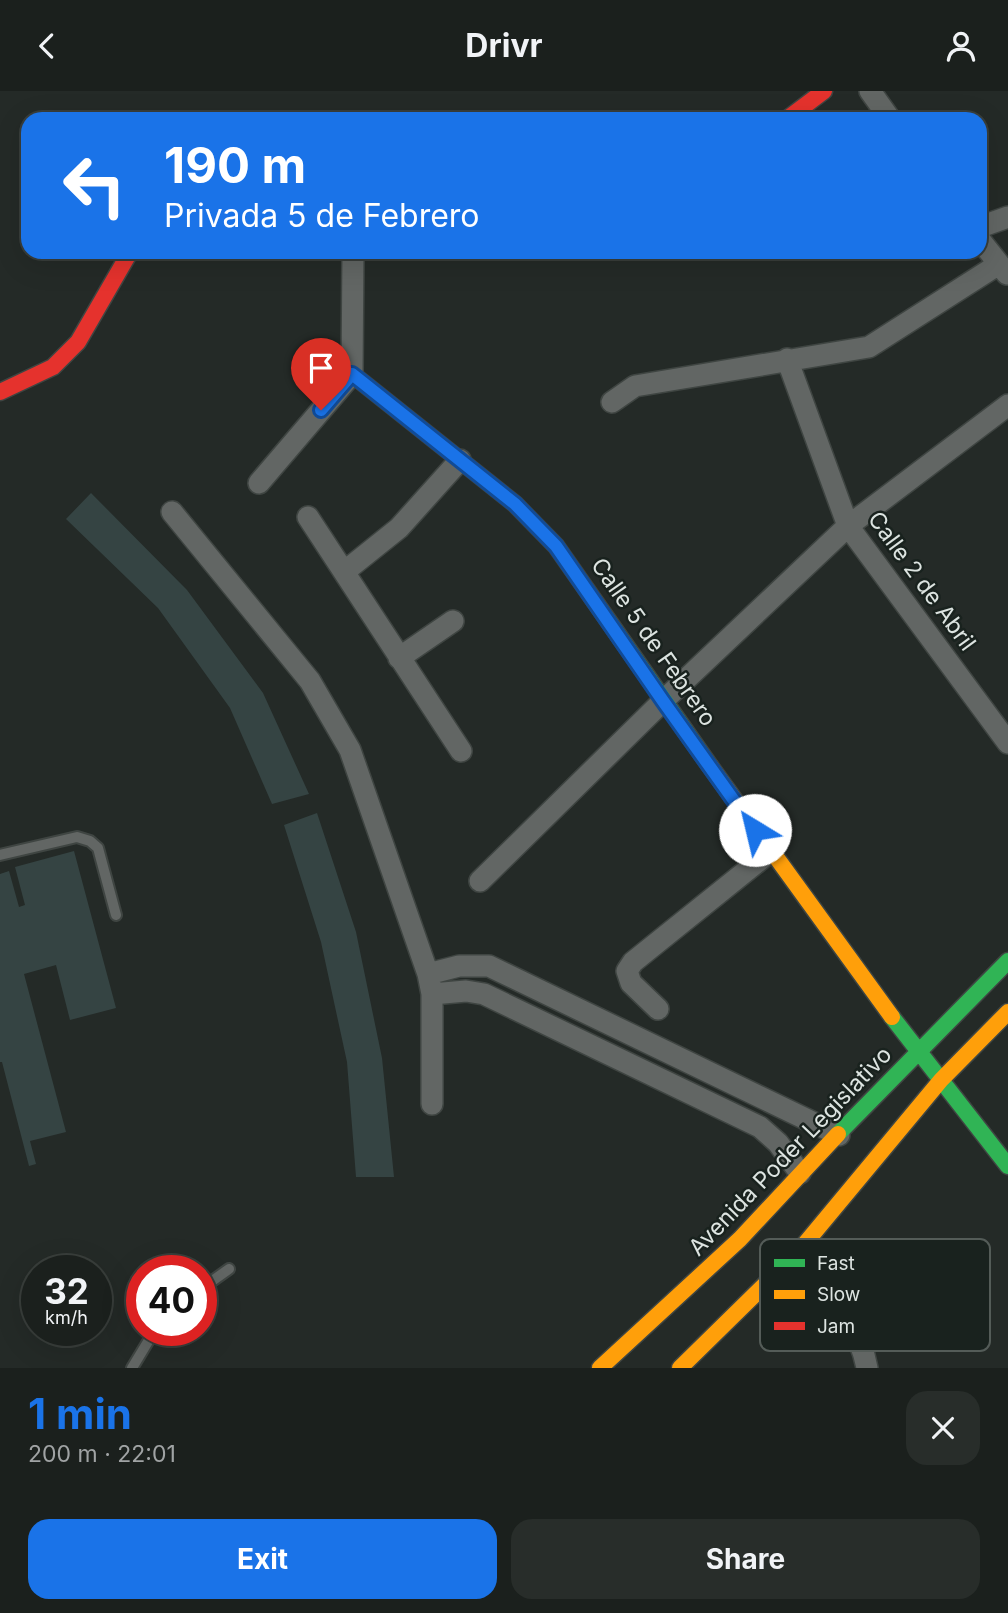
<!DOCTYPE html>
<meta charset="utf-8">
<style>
body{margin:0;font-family:Inter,sans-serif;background:#282d2a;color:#f1f3f6;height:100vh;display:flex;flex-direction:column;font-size:26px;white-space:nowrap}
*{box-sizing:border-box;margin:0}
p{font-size:23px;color:#a0a3a4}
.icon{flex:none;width:38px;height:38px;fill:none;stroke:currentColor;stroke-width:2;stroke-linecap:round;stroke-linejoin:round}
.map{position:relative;height:1277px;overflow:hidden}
.side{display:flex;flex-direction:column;background:#1b201d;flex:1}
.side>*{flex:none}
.top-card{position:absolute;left:21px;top:21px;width:966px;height:147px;border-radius:21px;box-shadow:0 7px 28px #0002,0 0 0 2px #393e3b;background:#1a73e8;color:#fff;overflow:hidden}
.speed{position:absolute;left:21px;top:1164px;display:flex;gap:14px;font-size:35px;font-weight:700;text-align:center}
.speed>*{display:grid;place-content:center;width:91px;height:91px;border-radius:50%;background:#1b201d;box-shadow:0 7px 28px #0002,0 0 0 2px #393e3b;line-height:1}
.speed small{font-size:18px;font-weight:400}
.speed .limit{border:10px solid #d22;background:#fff;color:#111}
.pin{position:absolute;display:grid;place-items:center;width:60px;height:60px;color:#fff;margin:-72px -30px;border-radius:50% 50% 50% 0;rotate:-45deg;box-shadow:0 0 7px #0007}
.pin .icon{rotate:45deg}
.me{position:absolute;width:77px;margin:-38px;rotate:324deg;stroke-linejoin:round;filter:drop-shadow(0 0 5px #0008)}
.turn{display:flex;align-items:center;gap:24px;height:147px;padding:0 28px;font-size:32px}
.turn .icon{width:91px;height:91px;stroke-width:2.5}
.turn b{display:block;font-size:49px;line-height:60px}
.round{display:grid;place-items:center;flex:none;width:74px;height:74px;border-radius:21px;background:#282d2a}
.head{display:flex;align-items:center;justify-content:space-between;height:119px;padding:0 28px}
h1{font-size:42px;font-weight:700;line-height:52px;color:#1a73e8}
.primary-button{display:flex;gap:14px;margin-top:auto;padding:14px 28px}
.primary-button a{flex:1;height:80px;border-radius:21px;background:#1a73e8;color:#fff;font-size:28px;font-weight:700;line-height:80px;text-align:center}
.primary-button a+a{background:#282d2a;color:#f1f3f6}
header{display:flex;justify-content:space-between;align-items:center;height:91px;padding:0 28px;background:#1b201d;font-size:32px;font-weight:700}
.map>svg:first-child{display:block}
.building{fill:#354443}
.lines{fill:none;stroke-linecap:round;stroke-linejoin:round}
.lane-casing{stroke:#3f4542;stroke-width:14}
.street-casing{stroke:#3f4542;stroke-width:24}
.fast-casing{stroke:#3f4542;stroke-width:19}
.slow-casing{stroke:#3f4542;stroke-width:19}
.jam-casing{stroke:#3f4542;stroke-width:19}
.lane{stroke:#626664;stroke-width:10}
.street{stroke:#626664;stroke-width:21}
.fast{stroke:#30b455;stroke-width:16}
.slow{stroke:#ff9f0a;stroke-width:16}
.jam{stroke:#e5322d;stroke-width:16}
.route-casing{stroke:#114b97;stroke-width:18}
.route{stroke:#1a73e8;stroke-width:12}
.labels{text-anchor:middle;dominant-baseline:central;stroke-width:5;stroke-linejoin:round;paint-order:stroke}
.street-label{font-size:23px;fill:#dde4e1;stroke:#19221e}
.key{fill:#19221e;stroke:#545c58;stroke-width:2}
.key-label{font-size:19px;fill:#dde4e1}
</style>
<header><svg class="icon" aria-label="back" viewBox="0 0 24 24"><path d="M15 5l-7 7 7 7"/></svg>Drivr<svg class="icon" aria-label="person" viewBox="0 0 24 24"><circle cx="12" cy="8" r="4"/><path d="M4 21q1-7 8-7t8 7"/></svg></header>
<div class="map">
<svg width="1008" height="1277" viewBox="0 0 1008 1277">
<rect width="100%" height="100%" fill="#242a27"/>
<path class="building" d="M91,402L187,499L263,602L309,703L272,713L230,617L158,517L66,428Z
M317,722L356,841L382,967L394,1086H356L347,971L321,851L284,734Z
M74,760L116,917L70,929L56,874L24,883L66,1041L30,1050L36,1073L29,1075L2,971H0V783L9,780L19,816L25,814L15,776Z"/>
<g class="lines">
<defs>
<path id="lane" d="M0,764L77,746L90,750L98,757L116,824
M201,1198L229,1178
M132,1277L155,1239"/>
<path id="street" d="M870,0L890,28
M980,136L1008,126
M980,149L1007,183
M787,268L848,435L1008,652
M612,311L635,295L869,256L999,173
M259,392L352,283L353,161
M172,421L310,590L350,659L428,883L432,903V1013
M308,426L461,660
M344,481L399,437L460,369
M399,567L453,530
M480,790L663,610L848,435L1008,314
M428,883L459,875H489L839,1044
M432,903L466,900L484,903L760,1036L778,1052L800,1082
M658,918L631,892L627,880L633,871L771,760
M798,1161C825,1197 859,1232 867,1277"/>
<path id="fast" d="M352,283L515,413L556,455L710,675
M892,926L1008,1075
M838,1043L1008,870"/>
<path id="slow" d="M710,675L892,926
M600,1277L740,1148L838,1043
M680,1277L798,1161L941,989L1008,921"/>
<path id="jam" d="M787,28L824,0
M0,301L53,276L78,251L130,161"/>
</defs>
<use href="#lane" class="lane-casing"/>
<use href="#street" class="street-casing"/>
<use href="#fast" class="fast-casing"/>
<use href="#slow" class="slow-casing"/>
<use href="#jam" class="jam-casing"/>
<use href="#lane" class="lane"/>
<use href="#street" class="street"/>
<use href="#fast" class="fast"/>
<use href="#slow" class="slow"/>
<use href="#jam" class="jam"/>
</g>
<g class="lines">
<defs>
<path id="route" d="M321,319L352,283L515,413L556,455L663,610L755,739"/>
</defs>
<use href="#route" class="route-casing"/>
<use href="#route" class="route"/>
</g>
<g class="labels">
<g class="street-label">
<text transform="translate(922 490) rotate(54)">Calle 2 de Abril</text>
<text transform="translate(654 551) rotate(55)">Calle 5 de Febrero</text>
<text transform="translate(790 1060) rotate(-46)">Avenida Poder Legislativo</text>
</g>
</g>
<rect x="760" y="1148" width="230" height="112" rx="10" class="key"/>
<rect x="774" y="1168" width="31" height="8" fill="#30b455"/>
<rect x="774" y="1199" width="31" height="9" fill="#ff9f0a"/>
<rect x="774" y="1231" width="31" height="8" fill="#e5322d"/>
<g class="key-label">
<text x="817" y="1179">Fast</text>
<text x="817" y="1210">Slow</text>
<text x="817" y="1242">Jam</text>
</g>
</svg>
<div class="speed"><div>32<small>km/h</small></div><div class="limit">40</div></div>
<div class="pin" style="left:321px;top:319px;background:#d93025"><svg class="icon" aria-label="arrive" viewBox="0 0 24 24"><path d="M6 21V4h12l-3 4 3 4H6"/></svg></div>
<svg class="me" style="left:755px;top:739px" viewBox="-20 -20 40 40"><circle r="19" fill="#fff"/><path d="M0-13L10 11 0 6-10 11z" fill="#1a73e8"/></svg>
<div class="top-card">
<div class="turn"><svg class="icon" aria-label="left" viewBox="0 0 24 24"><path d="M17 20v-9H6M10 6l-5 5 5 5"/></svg><div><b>190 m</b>Privada 5 de Febrero</div></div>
</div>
</div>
<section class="side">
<div class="head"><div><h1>1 min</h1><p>200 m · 22:01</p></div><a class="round"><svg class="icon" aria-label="close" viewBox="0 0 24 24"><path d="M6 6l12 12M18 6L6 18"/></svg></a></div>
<div class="primary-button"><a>Exit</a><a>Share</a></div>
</section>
